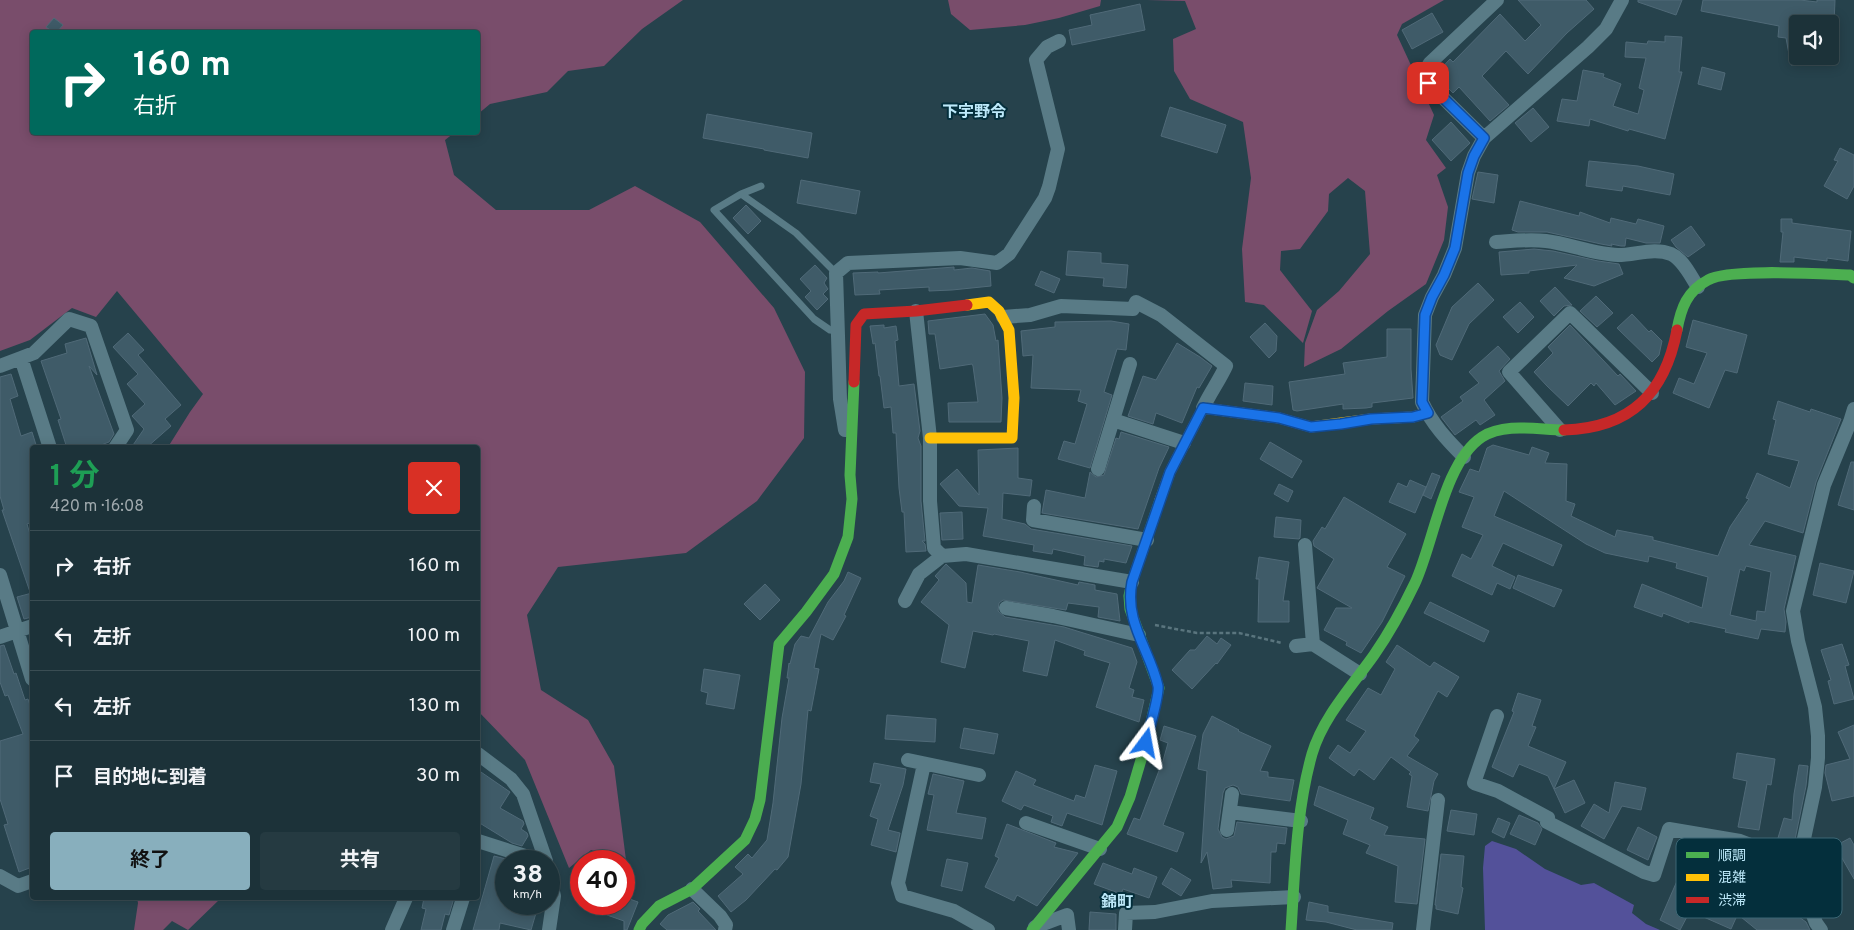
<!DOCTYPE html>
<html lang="ja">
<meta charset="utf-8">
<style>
body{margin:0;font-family:Overpass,"Noto Sans JP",sans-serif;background:#253a41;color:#f1f3f6;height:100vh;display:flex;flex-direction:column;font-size:19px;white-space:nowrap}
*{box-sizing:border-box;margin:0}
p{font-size:16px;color:#a0aaae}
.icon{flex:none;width:28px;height:28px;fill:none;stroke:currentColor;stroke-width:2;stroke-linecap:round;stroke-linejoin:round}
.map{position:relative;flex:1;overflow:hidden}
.details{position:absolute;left:30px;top:445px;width:450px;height:455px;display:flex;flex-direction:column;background:#1c3239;border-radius:5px;box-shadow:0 2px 12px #0003,0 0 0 1px #3a4d53}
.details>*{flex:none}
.hud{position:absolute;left:30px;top:30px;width:450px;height:105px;border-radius:5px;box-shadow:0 2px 12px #0003,0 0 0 1px #3a4d53;background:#00695c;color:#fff;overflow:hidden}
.buttons{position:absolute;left:1789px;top:15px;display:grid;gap:10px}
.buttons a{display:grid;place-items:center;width:50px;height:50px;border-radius:5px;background:#1c3239;box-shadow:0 2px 12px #0003,0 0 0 1px #3a4d53;font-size:25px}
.speed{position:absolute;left:495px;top:850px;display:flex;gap:10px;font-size:25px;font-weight:700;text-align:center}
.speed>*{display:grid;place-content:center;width:65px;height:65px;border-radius:50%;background:#1c3239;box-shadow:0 2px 12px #0003,0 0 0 1px #3a4d53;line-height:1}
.speed small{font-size:12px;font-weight:400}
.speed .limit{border:8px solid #d22;background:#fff;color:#111}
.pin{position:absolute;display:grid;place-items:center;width:42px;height:42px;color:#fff;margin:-21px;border-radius:10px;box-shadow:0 2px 8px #0006}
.me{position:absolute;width:55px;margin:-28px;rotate:13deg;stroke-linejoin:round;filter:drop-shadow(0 0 4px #0008)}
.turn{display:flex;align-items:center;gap:18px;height:105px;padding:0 20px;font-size:22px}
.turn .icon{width:65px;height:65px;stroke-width:2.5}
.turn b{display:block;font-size:35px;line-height:42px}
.round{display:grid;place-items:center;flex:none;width:52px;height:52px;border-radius:5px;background:#253a41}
.overview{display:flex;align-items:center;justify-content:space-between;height:85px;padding:0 20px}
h1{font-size:30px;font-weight:700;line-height:38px;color:#1e9e55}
.action{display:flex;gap:10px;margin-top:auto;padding:10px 20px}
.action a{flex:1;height:58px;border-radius:5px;background:#88afbd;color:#111;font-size:20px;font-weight:700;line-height:58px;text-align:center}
.action a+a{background:#253a41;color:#f1f3f6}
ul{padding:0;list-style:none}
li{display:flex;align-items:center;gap:15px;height:70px;padding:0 20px;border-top:1px solid #3a4d53}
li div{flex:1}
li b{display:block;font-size:19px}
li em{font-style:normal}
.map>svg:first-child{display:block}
.green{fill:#794d6b}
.water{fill:#53519a}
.building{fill:#3f5b68;stroke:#506a78;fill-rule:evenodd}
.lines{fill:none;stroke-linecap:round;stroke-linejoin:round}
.path{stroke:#5a757e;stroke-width:2.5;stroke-dasharray:4 2.5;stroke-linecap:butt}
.lane{stroke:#597b86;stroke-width:7}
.street{stroke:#597b86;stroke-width:14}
.fast{stroke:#4caf50;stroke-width:11}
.slow{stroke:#ffc107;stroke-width:11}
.jam{stroke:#c62828;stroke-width:11}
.route-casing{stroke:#114b97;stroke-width:12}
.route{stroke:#1a73e8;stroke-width:9}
.labels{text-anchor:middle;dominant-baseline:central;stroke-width:4;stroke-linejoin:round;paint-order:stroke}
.quarter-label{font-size:16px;font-weight:bold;fill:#bde9fa;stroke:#042f3c}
.key{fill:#042f3c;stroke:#3c6775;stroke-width:1}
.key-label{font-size:14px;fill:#bde9fa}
</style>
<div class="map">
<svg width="1854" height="930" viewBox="0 0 1854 930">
<rect width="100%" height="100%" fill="#26424c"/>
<path class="green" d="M0,0H683L642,29L604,66L568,71L547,92L490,104L478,114V32H32V132L454,133L445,140L454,175L496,210H589L635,186L700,222L774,308L805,372L804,438L757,501L686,553L558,567L527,615L541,690L588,720L614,766L626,860L591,850L569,868L525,760L478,711V448L168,447L190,412L203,394L117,291L96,317L72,308L30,340L0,351Z
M948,0H1101L1100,6L1059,18L1025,25L970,30L951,14Z
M1147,0H1444L1402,24L1397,35L1434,115L1426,140L1446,168L1437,175L1448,207L1444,240L1426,284L1388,311L1341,349L1304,367L1305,343L1317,310L1339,291L1370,254L1365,191L1348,178L1329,194L1328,211L1300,249L1281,251L1280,270L1312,311L1303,343L1264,305L1245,302L1242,249L1251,178L1243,122L1190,99L1174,71L1173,39L1196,29L1185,1Z
M137,898H227L220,899L188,930L172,921L163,930H134L138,903Z"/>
<path class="water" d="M1492,841L1516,849L1545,869L1581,885L1594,883L1634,905L1632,913L1646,924L1660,930H1485L1483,868L1485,846Z"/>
<path class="building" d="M1518,0H1586L1594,9L1567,33L1528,74L1506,51L1482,76L1509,105L1490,121L1459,87L1453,93L1435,75L1450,59L1453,62L1500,14L1525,41L1541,25Z
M1638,0H1682L1676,15L1638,2Z
M1703,0H1800L1817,2V0H1835L1834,24H1798V65H1791L1786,38L1778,37L1779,26L1701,11Z
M1140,4L1145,30L1072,45L1069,30L1092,25L1090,15Z
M1432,13L1443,32L1412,49L1402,30Z
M54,18L63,25L57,32H53L46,27Z
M1665,36L1682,37L1679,72H1682L1665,139L1629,129L1628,131L1590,119L1589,126L1557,121L1562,99L1577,101L1583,70L1604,74L1603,77L1621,84L1613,106L1638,114L1644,90L1639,88L1646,58L1625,57L1626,42L1647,44L1648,41L1665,42Z
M1702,67L1725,73L1721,90L1698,84Z
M1170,107L1226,125L1217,153L1161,136Z
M1533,108L1549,127L1531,142L1515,123Z
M707,114L812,133L808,158L764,150V149L703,138Z
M1451,122L1470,143L1451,161L1432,140Z
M1840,148L1854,155V186L1847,199L1824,186L1838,161L1834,160Z
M1589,161L1638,166L1674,174L1670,195L1623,186L1622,191L1586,186Z
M1478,172L1498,175L1494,203L1472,199Z
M801,180L860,191L856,214L797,203Z
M1520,201L1579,216L1580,212L1610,223L1611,218L1636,224L1638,219L1664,226L1660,243H1646L1626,238L1625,246H1621L1611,244L1612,246L1601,244L1547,232H1518L1512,230Z
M746,205L761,221L748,234L733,218Z
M1781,219H1792V223L1851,231L1848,261L1827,258V261L1794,257V262H1780L1783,232H1781Z
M1691,226L1705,245L1688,257L1676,247L1671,240Z
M1534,249L1553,251L1598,261L1619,264L1623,274L1594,286L1564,278L1577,265L1529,271V273L1501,275L1499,252Z
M1068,251L1101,253V263L1128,265L1126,288L1103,286L1104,278L1066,275Z
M815,265L827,278L824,283L828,289L823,294L828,299L817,310L805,297L811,291L800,279Z
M954,267V270L972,268L990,271L991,286L952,290L929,291V287L879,290L880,294L855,295L853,273L878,272V273Z
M1041,271L1060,279L1054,293L1035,285Z
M1478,283L1494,300L1469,324L1452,360L1440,355L1436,345L1452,307Z
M1555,287L1572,305L1564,306L1554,316L1540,301Z
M1596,296L1613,313L1597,327L1580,311Z
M1520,302L1534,317L1518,333L1503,317Z
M985,314L993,325L996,341L998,340L1002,398L1001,422H949L948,403L978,402L973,366L972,364L940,369L935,334H929L928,321Z
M1632,314L1649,332L1651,330L1662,341L1659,355L1652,362L1617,328Z
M1693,320L1747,335L1737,373L1725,370L1709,408L1673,393L1679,378L1694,384L1707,353L1686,347Z
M1111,321L1129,324L1126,350L1117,349L1104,392L1112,395L1090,468L1058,459L1064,441L1075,444L1087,404L1078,401L1081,390L1031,388L1033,355L1023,356L1021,331L1055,327V322Z
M1265,323L1277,336L1276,351L1269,358L1250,337Z
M884,325V328L896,326L898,340L895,341L899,386L914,384L920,431L918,438L921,446V501L925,541H922L925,544L926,551L906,552L904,512H902L899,488L896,433H893L891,407L884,408L880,376H879L875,343L873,344L870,326Z
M1570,325L1618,376L1620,374L1636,391L1615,405L1596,383L1594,386L1591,383L1568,406L1547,386L1534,372L1553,353L1548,347Z
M1387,329H1411V369L1413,398L1372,403V407L1366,408L1343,409V404L1297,411L1293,410L1289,382L1345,374L1343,363L1387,357Z
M128,333L144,350L138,355L181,405L165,419L171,426L146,448H131L144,429L132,416L145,404L127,384L138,374L113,347Z
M86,338L97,375L89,366L114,434L109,442L93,448H67L58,420L61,419L41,361L67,353L65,344Z
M1177,343L1200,357L1212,366L1199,388L1197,387L1182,423L1156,413L1153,424L1128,416L1143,376L1156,380Z
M1498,346L1510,359L1499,371L1505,381L1484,400L1495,415L1480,425L1476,420L1455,435L1441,417L1463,401L1460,397L1479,383L1469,372Z
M11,374L18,396L10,399L21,436L32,432L37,448H32V522L27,524L32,541V592H30L2,510H4L0,496V377Z
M1245,383L1273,386L1272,405L1243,401Z
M1778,401L1810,412L1811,409L1841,419L1816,482L1803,533L1765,521L1749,545L1796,556L1784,609L1786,622L1785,632L1761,629L1758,639L1725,632L1726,629L1689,621V623L1663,613L1662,617L1634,607L1642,584L1702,608L1708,577L1676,568L1677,563L1649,556L1648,562L1605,553L1586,544L1504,491L1494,516L1562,545L1553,566L1503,543L1492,566L1515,577L1510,589L1497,583L1492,595L1452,576L1462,554L1471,559L1483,535L1462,527L1474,497L1459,492L1470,469L1479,472L1487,448L1493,445L1529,455L1532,447L1549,453L1545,463L1567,464L1566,501L1575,504L1571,516L1615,537L1617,530L1653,537V540L1718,556L1730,527L1749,499L1746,498L1757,473L1790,488L1799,461L1768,454L1776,420L1773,419ZM1746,566L1771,572L1765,612L1757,611L1756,621L1730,615L1740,569L1744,571Z
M1121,432L1169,447L1159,468L1138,529L1042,513L1046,490L1085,498L1090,472L1096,477L1104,475L1116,438L1119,439Z
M1270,442L1302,461L1292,478L1260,459Z
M1018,448V478L1032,480L1030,496L1003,493L1002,519L1025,524L1031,529L1132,546L1126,563L1104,559V562L1099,561L1098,567L1084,565L1085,556L1053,549L1052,554L1033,551L1034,545L983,536L988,508L959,506L940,484L957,469L979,495L978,450Z
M1851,462H1854V510L1838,505Z
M1432,473L1440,476L1431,499L1423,495Z
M1410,480L1426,487L1415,513L1389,502L1398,483L1407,487Z
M1279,484L1293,491L1288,502L1274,494Z
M1344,497L1406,534L1387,567L1405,576L1382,622L1361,653L1346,645L1347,642L1324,630L1336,608H1352L1317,588L1334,559L1314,546L1313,541L1322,527L1325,529Z
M962,512L963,539L942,540L940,513Z
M1276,517L1301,520L1300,538L1299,539L1274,537Z
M1259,557L1289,562L1283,601H1289V622H1258L1259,579H1256Z
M1820,563L1854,571L1846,603L1813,595Z
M946,564L966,583L967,602L972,603L978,565L1020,572L1078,585L1079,582L1095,585V590L1117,594L1120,621L1098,617L1099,607L1068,603L1066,610L1003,600L999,603L998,611L1005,617L1064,627L1132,648L1137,662L1129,688L1134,690L1132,697L1144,700L1139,722L1096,707L1110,663L1084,655L1085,651L1055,640L1047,676L1023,671L1029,641L994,634L993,635L973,631L965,668L941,662L949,625L921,602L939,580L935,576Z
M848,572L861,578L844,615L846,616L833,640L821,634L814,668L819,669L811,711L808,710L801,784L788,857L777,870L775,869L746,900L731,912L718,896L743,874L735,867L748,854L752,858L767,840L773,803L782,718L789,678H787L789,663L790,664L795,644L801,636L809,638L828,602L844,581Z
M1518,575L1562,590L1554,607L1513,588Z
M765,584L780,600L760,620L744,604Z
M32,593V617L24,619L17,597Z
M1430,602L1489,631L1484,642L1424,613Z
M1207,636L1217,644L1221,638L1231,645L1217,664L1216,663L1192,689L1172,670L1190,650H1195Z
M1842,644L1849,665L1845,666L1854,699L1834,704L1828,681L1831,680L1821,650Z
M4,645L14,674L16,673L25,700L28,699L32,712V867L19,872L4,825L8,824L0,799V741L23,734L8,695L5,696L0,682V646Z
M1397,645L1430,667L1434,662L1459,677L1447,697L1438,691L1414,736L1419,740L1407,756L1438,774L1434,781L1428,811L1407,807L1412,776L1409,774L1411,772L1391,757L1374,780L1359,769L1354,776L1329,758L1338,745L1350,753L1366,731L1346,720L1368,688L1381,695L1395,669L1386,662Z
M704,669L740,675L734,709L706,704L708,693L701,691Z
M1518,693L1541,700L1532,726L1536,727L1528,746L1566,762L1554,789L1574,780L1585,803L1565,813L1548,776L1519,764L1513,777L1492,767L1514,712L1512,711Z
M887,715L936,719L935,742L885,739Z
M1212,716L1239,730L1238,731L1271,746L1260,771L1268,772V777L1294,780L1290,801L1241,794L1238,787L1233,785L1225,788L1223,793L1218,829L1222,837L1226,839L1234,836L1237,822L1287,828L1285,844L1277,843L1276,852H1271L1270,883L1231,880L1232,887L1213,889L1207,852L1201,863L1207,771L1198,769L1203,734Z
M1854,725V796L1832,801L1825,773L1826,765L1850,759L1838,732Z
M1164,726L1196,736L1163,825L1184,833L1177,852L1127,834L1134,818L1140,820L1160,768H1161L1168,743L1160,740Z
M964,728L998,734L994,754L960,748Z
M1737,753L1775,759L1771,785L1767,784L1759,830L1738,827L1747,781L1733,778Z
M874,763L906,769L903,785L888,830L900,833L896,852L871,845L878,819L870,816L881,784L870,782Z
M1095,765L1117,771L1102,825L1067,813L1062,826L1051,822L1053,816L1024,805L1021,810L1002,801L1016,771L1036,780L1033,785L1074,801L1076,795L1085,798Z
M1799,765L1808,766L1806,786L1792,854L1775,848L1784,818L1792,820L1794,794Z
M478,770L510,792L500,808L523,821L524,824L521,829L527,833L528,836L522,846L512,843L478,822Z
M933,774L964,781L956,813L986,818L982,839L927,830L934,795L928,794Z
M1615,782L1646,788L1641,810L1622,806L1604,839L1581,826L1594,804L1609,813Z
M1319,786L1374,808L1370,819L1388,827L1384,835L1425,839L1417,904L1395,902L1398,866L1366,853L1370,845L1343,834L1348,820L1314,805Z
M1451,810L1477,814L1474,835L1447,831Z
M1519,815L1538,823L1542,829L1535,845L1510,834Z
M1498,818L1510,823L1504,838L1492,832Z
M1007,824L1056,843L1054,847L1078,853L1037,906L1017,895L1014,901L985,887L999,858L995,856Z
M1638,827L1657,837L1648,860L1627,850Z
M1850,838L1854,845V879L1835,846Z
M1441,854L1464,856L1461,887L1463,888L1458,914L1436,909V905H1435Z
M494,856L506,859V893L503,905L536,913L531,930L500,923L499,930H473Z
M947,859L968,863L962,891L941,886Z
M1103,863L1132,874L1134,868L1157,877L1149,898L1123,889L1121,894L1094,884Z
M1171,868L1191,880L1181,896L1162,884Z
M1774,869L1783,875L1797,895L1798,897L1785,907L1806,922L1810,930H1757L1741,917L1762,893L1767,874Z
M1677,881L1740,909L1731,929L1690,911L1680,930L1660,920Z
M624,897L638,902L627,930H624V921L607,915L611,904H624Z
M424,898H454L449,915L445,914L441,930H421L426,909L422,908Z
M693,902L700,909L698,911L716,930H667L660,924L668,915Z
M1309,902L1328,906V912L1393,923L1392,930H1357L1326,922L1306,920Z
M1090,912L1116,914V930H1089Z"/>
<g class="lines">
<path class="path" d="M1155,625L1197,633H1239L1282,643"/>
<path class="lane" d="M761,186L741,194L796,233L836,273
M741,194L714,210L814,319L830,330L839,331"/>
<path class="street" d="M1484,138L1588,47L1606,29L1622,0
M1496,242C1513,241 1529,239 1546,241C1570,244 1593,254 1618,255C1636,255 1654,247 1671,254C1683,259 1691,277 1698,287
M916,311L930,438V501L934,548L942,556
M1003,317L1030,315L1061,306L1133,309L1136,302L1161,315L1226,366C1219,381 1210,393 1203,408
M21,358L34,353L69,319L91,326L127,430L115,448
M0,366L21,358L50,448
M1113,420L1184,443
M845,430L840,399L836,273L848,263L960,258L997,263L1009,254L1045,198L1049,187L1058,149L1036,60L1047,47L1059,41
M1560,430L1509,372L1570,313L1652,393
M1464,457C1447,440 1432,424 1422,402L1425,315L1432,297L1444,275L1455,248L1468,173L1474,156L1484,138L1428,83L1425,72L1430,63L1497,0
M1098,469L1130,364
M1034,506L1033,520L1147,540
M1305,545L1313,644
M0,575L32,679
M905,601L919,574L942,556L966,554L1132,582
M1006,608L1053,616L1139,635
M0,637L32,626
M1296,646L1313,644L1360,674
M1497,716L1474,783L1498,791L1548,818L1547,822L1644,872L1654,875L1669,829L1740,841L1761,849L1801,877
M478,754L511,779L523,794L546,861
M908,760L979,775
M924,764L898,883L902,896L954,911L988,930
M1230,812L1301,821
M1026,823L1100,849
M1227,830L1232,794
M478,841L541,861
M549,874L554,896L549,930
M0,876L18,886L32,881
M692,889L720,916L726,925L725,930
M1035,927L1067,915L1069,930
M392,930L406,898
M453,930L463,898
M1125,930L1126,913L1155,912L1212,901L1294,897
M1423,930L1438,800
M1821,930L1816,923L1807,899L1799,862L1815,787L1818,758V736L1815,707L1798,641L1793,611L1824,485L1850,422L1854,409"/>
<path class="fast" d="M1677,330C1681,308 1687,291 1708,280C1728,268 1822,274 1850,275L1854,278
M639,930L642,924L659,906L692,889L745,840L755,819L760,800L779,644L806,612L834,574L848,537L852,499L850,475L854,382
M1032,930L1117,827L1130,797L1146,743L1159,688L1130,609L1129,596L1132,582L1160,500
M1291,930C1295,871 1296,811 1312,754C1323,717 1352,686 1374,655C1390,632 1403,608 1415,583C1434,542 1444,462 1482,437C1505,422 1539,430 1564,430"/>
<path class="slow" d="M930,438H1012L1014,398L1009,330L999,311L989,302L967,305
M1160,500L1170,472L1203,408L1279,418L1311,427L1371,419L1413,417L1427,413"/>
<path class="jam" d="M854,382L856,325L864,314L916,311L967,305
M1564,430C1631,428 1665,393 1677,330"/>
</g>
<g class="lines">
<defs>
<path id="route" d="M1146,743C1148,732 1160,695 1158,686C1150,650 1124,622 1132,582L1170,472L1203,408L1279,418L1311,427L1341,424L1371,419L1413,417L1428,413L1422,402L1425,315L1432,297L1444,275L1455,248L1468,173L1474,156L1484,138L1428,83"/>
</defs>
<use href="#route" class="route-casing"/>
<use href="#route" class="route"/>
</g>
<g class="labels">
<g class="quarter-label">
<text x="974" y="113">下宇野令</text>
<text x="1117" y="903">錦町</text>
</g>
</g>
<rect x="1676" y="838" width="166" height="80" rx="8" class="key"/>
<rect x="1686" y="852" width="23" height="6" fill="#4caf50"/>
<rect x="1686" y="874" width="23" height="7" fill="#ffc107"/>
<rect x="1686" y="897" width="23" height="6" fill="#c62828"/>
<g class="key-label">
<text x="1718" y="860">順調</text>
<text x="1718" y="882">混雑</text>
<text x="1718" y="905">渋滞</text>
</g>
</svg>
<div class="buttons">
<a><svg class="icon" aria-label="sound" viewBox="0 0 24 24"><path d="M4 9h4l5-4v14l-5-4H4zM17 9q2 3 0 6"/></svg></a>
</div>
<div class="speed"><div>38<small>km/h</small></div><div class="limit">40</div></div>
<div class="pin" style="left:1428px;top:83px;background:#d93025"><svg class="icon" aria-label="arrive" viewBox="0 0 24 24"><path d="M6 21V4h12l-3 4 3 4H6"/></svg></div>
<svg class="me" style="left:1146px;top:743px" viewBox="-20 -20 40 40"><path d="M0-17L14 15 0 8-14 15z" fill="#1a73e8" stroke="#fff" stroke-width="4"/></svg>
<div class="hud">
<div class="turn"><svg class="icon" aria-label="right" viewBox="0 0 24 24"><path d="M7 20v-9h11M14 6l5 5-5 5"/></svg><div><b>160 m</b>右折</div></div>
</div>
<section class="details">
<div class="overview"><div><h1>1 分</h1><p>420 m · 16:08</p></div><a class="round" style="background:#d93025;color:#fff"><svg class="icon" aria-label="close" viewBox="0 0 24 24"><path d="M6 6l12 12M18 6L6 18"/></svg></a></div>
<ul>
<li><svg class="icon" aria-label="right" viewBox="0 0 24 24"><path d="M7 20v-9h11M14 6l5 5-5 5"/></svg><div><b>右折</b></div><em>160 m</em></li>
<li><svg class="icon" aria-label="left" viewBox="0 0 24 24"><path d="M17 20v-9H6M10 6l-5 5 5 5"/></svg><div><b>左折</b></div><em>100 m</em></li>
<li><svg class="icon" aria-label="left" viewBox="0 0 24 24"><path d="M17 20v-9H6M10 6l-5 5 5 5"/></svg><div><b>左折</b></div><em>130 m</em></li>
<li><svg class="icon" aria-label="arrive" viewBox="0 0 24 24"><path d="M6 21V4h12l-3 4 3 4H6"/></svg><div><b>目的地に到着</b></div><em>30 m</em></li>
</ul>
<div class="action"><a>終了</a><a>共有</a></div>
</section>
</div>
